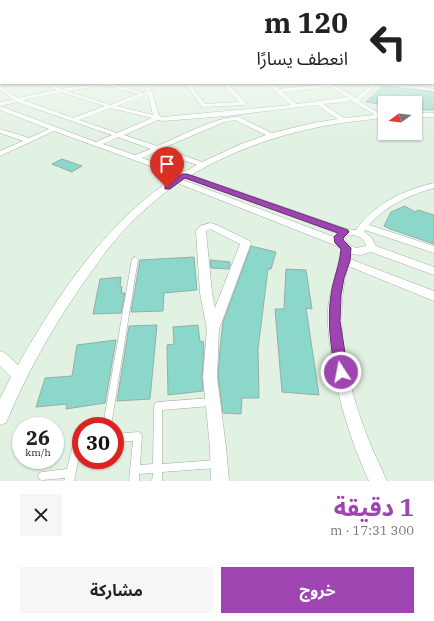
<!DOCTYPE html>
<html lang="ar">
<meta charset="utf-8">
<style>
body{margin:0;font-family:"IBM Plex Serif","Noto Sans Arabic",serif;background:#f6f6f6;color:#222;direction:rtl;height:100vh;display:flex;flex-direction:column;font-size:15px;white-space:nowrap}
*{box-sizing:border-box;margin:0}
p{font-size:13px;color:#767676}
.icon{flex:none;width:22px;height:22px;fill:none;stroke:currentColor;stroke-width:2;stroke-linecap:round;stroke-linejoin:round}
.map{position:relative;height:481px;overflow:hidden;direction:ltr}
.drawer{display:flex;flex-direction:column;background:#fff;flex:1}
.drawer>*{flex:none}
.guide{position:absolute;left:0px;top:0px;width:434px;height:84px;box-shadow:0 1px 3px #0004;direction:rtl;background:#fff;color:#222;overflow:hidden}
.needle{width:26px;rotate:255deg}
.fabs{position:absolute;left:378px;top:96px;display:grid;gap:8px}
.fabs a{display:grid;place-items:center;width:44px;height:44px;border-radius:0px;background:#fff;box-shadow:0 1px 3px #0004;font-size:20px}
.speed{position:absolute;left:12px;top:417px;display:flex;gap:8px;font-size:20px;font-weight:700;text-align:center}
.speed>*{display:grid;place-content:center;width:52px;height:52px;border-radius:50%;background:#fff;box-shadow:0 1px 3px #0004;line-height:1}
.speed small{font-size:10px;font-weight:400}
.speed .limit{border:6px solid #d22;background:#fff;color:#111}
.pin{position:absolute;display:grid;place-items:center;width:34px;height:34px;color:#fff;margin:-41px -17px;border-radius:50% 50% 50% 0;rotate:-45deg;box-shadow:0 0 4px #0007}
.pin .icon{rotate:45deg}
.me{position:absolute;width:44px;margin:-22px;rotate:349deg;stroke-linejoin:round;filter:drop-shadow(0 0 3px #0008)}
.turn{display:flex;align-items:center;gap:14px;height:84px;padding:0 20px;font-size:18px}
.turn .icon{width:52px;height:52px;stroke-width:2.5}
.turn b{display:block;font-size:28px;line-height:34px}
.round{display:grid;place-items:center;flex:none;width:42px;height:42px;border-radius:0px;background:#f6f6f6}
.head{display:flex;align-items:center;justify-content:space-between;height:68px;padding:0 20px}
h1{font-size:24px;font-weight:700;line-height:30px;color:#9f45b1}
.primary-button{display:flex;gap:8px;margin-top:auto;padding:8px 20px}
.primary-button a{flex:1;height:46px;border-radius:0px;background:#9f45b1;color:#fff;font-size:16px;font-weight:700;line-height:46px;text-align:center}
.primary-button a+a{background:#f6f6f6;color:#222}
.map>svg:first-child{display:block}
.building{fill:#8bd7c9;stroke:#97ada9}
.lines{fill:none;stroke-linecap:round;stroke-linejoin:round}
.lane-casing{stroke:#a0aea0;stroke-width:1}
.street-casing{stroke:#a0aea0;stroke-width:1}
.secondary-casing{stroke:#a0aea0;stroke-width:1}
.lane{fill:#fff;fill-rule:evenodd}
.street{fill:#fff;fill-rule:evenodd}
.secondary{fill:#fff;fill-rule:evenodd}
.route{fill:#9f45b1;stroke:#672d73}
</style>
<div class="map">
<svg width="434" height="481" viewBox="0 0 434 481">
<rect width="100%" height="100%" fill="#e1f1e2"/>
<path class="building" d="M383,86L434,92V110H415V103H408L398,94L389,103H385V105L366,102Z
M62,159L82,166L72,172L52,164Z
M405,206L415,212L418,210L434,215V244L390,229L384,226L391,212Z
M251,246L276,252L271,269H268L258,349L259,398H242L241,414L223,413L218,377L220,348L223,322Z
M194,257L197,290L164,293L163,311L131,312L140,260Z
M210,260L230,262V265L229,269L211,268Z
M286,269L306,270L312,309L306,308L319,395L282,392L275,309H284Z
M121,277L120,287H122L121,293H125L121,313L93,314L100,279Z
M157,325L150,399L117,401L129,326Z
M198,325L200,342L203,341L204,348L202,377L203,391L168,395L167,345L174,344L173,327Z
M116,340L105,403L66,409L67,404L36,407L45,378L72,376L77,345Z"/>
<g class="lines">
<defs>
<path id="lane" d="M135,257L138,259L111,426H103L132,259Z
M211,398L214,399L215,402L214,405L211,406L162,410V464L216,460L219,461L220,464L219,467L216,468L162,472V481H152L153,473L139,474V481H129L133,441L115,442V434L138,432L141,433L142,436L140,465L153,464L154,406L155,403L158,402Z
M81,436V446L74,481H64L65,478L42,480L39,479L38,476L39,473L42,472L67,469L74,441L75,438Z"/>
<path id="street" d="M433,76H434V79H433Z
M44,83H50L62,89L78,86L116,83L113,84L144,93L147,91L143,83H147L152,92L159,116L163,117L291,105L266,83H271L279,89L331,83L356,98L373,83H389L434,89V91L377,84L359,101L382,115L385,114V118C314,124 253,139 191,175L347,229L356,230C374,204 403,190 434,183V188C409,195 387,205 369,225L434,246V253L365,230L364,232L371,237L376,246L434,267V275L371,252L361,255L350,254V259L434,291V301L348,266C333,321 346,381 366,433C372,450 380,465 387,481H369C349,438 336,393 330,346C329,334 327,322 328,309C330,289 338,270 341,249L337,246L177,183C159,197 142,211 127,227C113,241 101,258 89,275C56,321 28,370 6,423L0,425V399L11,377L0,366V351L5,353L18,365C56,297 111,215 178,176L54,131L0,156V151L23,141L0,133V129L29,138L49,129L0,110V106L96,142L112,135L17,102L0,106V102L13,100L0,89V86L18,98L57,90ZM106,85L139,94L110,105L67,91ZM330,87L347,97L297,104L282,92ZM61,92L105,106L73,118L23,100ZM148,94L153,115L116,106ZM350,100L375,115L344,118L323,104L347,102ZM317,105L338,119L313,123L272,133L239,117C219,115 177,138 157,146L124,135L158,120L163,121L226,116ZM111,108L152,118L117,133L79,120ZM235,120L266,135L241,144L202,162L163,148L224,122ZM118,137L151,149L135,155L103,144ZM157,151L197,165L184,172L142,158ZM185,178L337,233L334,237L183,180ZM352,235C359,236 365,239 366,246L356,248L346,243L344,236Z
M185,83H189L205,104L239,102L222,83H227L246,103L243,105L202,107Z
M415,113H434V117H415Z
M210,223L217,225L250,241L251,243L219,329L217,377L226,447L229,481H211L210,447L203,377L207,329L200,293L196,231L200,226ZM210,229L240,244L215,308L212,293L206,231Z"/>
<path id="secondary" d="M433,71H434V75H433Z
M0,79H1V83H0Z"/>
</defs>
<use href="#lane" class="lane-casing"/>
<use href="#street" class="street-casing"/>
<use href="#secondary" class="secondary-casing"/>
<use href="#lane" class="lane"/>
<use href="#street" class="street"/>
<use href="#secondary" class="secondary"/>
</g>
<linearGradient id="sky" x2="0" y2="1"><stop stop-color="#78b6dd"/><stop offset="0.51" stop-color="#f2f9f2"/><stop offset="1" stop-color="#f2f9f2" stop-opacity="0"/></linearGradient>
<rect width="434" height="139" fill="url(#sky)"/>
<path class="route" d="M182,174H187L348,230L349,232L343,238L344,241L351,248L350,261L344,278L341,295L340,321L348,372L346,377L341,379L337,377L335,372C331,346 327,321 331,295C333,279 340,265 341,249L335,243L334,237L338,233L185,178L170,189H165V186Z"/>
</svg>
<div class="fabs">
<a><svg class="needle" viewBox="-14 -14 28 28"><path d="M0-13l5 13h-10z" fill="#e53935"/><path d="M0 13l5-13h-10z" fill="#767676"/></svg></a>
</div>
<div class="speed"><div>26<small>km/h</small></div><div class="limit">30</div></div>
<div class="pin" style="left:167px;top:188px;background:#d93025"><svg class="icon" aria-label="arrive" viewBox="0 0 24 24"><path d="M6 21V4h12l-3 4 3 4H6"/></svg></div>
<svg class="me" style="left:341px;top:372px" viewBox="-20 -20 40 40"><circle r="17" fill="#9f45b1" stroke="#fff" stroke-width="3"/><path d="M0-11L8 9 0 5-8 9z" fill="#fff"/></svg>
<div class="guide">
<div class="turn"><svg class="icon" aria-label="left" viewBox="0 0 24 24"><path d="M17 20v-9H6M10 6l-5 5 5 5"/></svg><div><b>120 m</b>انعطف يسارًا</div></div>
</div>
</div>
<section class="drawer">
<div class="head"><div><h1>1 دقيقة</h1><p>300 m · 17:31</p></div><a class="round"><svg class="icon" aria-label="close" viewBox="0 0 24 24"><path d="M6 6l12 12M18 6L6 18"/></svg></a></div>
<div class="primary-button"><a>خروج</a><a>مشاركة</a></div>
</section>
